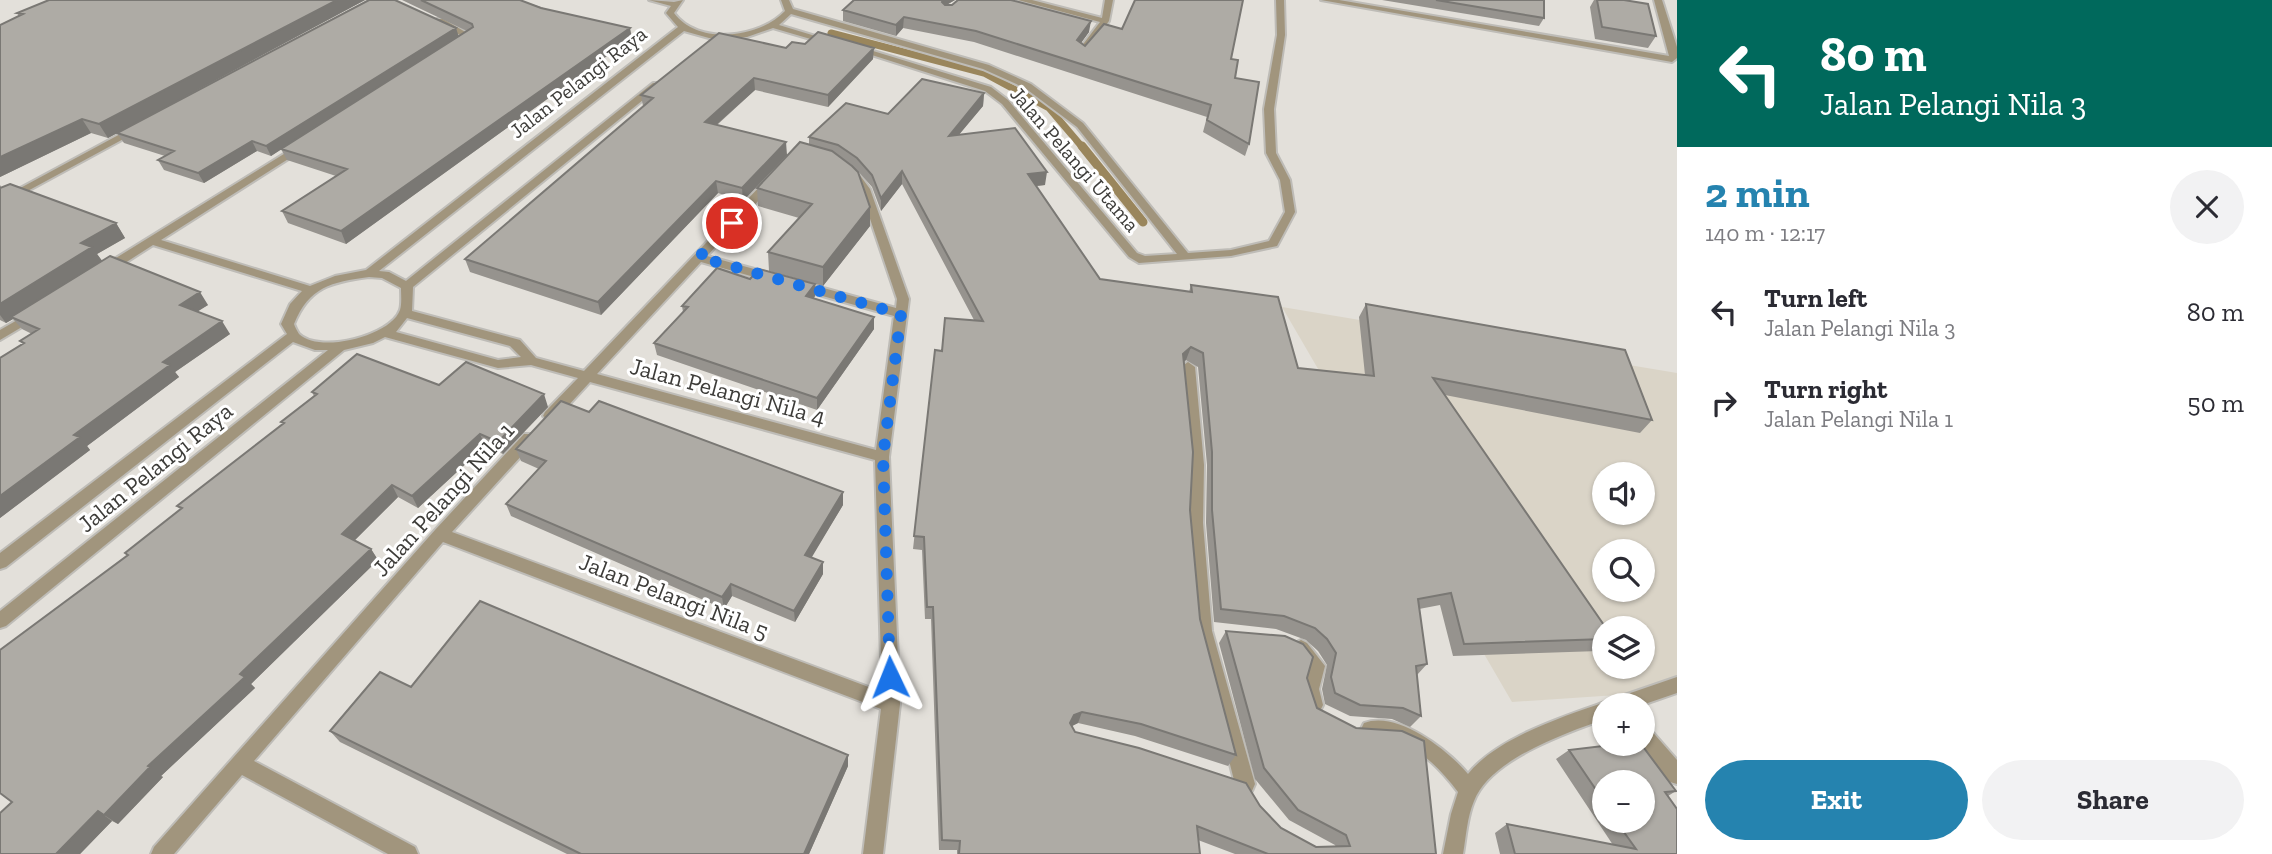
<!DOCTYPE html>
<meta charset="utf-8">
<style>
body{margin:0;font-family:"Zilla Slab",serif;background:#f2f2f3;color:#2b2b33;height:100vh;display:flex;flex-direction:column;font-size:26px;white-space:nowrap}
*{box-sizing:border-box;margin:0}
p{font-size:23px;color:#7c7c81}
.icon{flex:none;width:38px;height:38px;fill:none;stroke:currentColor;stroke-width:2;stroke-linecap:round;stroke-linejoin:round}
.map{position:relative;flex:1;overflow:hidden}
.sheet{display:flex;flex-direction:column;background:#fff;width:595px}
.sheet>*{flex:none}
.guide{background:#00695c;color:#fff;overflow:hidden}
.buttons{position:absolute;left:1592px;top:462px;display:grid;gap:14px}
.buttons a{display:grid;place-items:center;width:63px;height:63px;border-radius:50%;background:#fff;box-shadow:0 2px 5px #0004;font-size:35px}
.pin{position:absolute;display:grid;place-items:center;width:60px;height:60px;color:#fff;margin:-30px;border:4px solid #fff;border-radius:50%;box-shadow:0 2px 7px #0007}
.me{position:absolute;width:77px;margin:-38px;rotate:358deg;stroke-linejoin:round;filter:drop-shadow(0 0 5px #0008)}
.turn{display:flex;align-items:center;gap:24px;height:147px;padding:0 28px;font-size:32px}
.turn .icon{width:91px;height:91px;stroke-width:2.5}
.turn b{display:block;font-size:49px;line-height:60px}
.round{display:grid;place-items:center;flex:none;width:74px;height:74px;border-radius:37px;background:#f2f2f3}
.overview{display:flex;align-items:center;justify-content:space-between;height:119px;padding:0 28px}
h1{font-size:42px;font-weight:800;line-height:52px;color:#2583af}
.primary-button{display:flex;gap:14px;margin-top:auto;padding:14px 28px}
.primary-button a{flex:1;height:80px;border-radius:42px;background:#2583af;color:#fff;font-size:28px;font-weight:800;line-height:80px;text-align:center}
.primary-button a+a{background:#f2f2f3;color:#2b2b33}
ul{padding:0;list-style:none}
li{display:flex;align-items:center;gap:21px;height:91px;padding:0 28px}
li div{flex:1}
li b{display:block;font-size:26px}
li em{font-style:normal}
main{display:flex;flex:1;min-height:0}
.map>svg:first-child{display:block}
.built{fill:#dad4c7;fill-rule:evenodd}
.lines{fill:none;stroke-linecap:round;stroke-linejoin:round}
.stream-far1{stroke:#9a865c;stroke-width:7}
.stream{stroke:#9a865c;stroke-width:9}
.minor-casing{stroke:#bebcb7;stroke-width:4}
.minor{fill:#a1957d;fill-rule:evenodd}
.wall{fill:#96938e;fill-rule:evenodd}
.shaded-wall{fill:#7a7874}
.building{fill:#aeaba5;stroke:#7a7874;stroke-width:2}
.route{stroke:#1a73e8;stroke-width:12;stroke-dasharray:0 21.6}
.labels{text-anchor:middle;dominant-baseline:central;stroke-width:6;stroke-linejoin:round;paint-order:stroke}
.far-street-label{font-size:21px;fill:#3d3c39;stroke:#fff}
.street-label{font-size:24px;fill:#3d3c39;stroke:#fff}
</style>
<main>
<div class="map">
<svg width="1677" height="854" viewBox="0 0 1677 854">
<rect width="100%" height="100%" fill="#e3e0da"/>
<path class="built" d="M1282,307L1677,373V691L1512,702ZM1605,474H1643V513H1605ZM1605,551H1643V590H1605ZM1605,628H1643V667H1605Z"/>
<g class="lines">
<path class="stream-far1" d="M831,33L984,73L1049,108L1083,148"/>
<path class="stream" d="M1082,146L1143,222"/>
<defs>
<path id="minor" d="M649,0L674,2L683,0L674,13C698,46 760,38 785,11L781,0H789L793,9L989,65L1031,84L1083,123L1188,253L1231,250L1269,241L1285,212L1280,180L1266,153L1264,109L1277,35L1276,0H1284L1285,35L1274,109L1276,153L1290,180L1295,212L1277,246L1231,256L1139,263L1129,257L1002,104L985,91L853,49L860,47L991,87L1008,100L1137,253L1145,256L1177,254L1077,127L1025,88L983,69L791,14L779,25L835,42L831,45L773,28L747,37L728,39L709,38L684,31L379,271L389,272L406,281L653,83H659V87L413,287L412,311L520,340L536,358L584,371L765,181H773V185L707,256L776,275V281L772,282L701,262L597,374L876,450L894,316L794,288L792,285L798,281L896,308L897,299L860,189L847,172L848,170H856L870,189L909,299L889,457L900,704L883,854H863L881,709L443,542L254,761L415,847L418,854H388L242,775L174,854H151L154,847L435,530L524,434H534L536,438L534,442L452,532L882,692L875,460L590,382L555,420L550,421L543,416L545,412L578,378L531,365L498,368L385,337L373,343L344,350L6,626L0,628V611L328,350H315L293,342L6,567L0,569V553L287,334L281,324L290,304L302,291L153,245L111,272H103V266L300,144L304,145V149L161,240L310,286L335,276L366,270L678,27L666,13L671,6ZM369,277L382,278L401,288C401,294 402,304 400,310C391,336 319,354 299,334C297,331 295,327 294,324C309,287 331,282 369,277ZM407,318L510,346L521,357L498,360L396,332Z
M1018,0H1032L1102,18L1105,0H1113L1109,21L1088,49L1085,50L1081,47L1100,22Z
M1321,0H1339L1669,56L1654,0H1662L1677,47V58L1672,62Z
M437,19H443L474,37L464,46H458V42L464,37L437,23Z
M137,125L142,128L140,130L0,206V199Z
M33,311L37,312L39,315L37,318L0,340V330Z
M1188,362L1195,367L1204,465L1203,523L1212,631L1255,784L1252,791L1245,793L1238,791L1235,784L1196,631L1187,523L1190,465L1181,367Z
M1301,640L1307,643L1325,666L1319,689L1323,705L1320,711L1314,713L1308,711L1301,689L1307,668L1292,648L1295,643Z
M1677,677V693L1642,705H1605V719C1566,733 1490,759 1474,801C1467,817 1466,837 1463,854H1443L1451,814L1458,792C1442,771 1423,750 1397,742C1386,739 1374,739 1364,735L1361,729L1364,723C1397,710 1448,750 1468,774C1497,738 1562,717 1605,702L1611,704L1613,699Z
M1643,725L1649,728L1677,760V784L1670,782L1639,744H1643Z"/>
</defs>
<use href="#minor" class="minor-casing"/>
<use href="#minor" class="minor"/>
</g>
<path class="wall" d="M49,0H365L108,138L91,133L0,177V25L19,16L17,13Z
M402,0H520L632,38L346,244L288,223L282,211L336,176L287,160L281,149L271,156L257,151L204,183L164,170L158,160L165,156L124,143L117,133L456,28L458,37L467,31Z
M854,0H955L946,5L1089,32L1081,43L1085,46L1231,59L1249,144L1245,156L1203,132L1207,117L974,42L903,28L896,36L843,21V10Z
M1382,0H1544V18L1539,26Z
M1594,0H1624L1656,36L1648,48L1595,39L1590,7Z
M786,48L873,59L828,107L755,90L717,125L787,155L743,201L718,193L601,315L470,272L465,259L643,106L641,95Z
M984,93L983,106L959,134L1045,185L1036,186L1100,279L1189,292L1191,285L1298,368L1365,375L1359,317L1366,304L1652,420L1640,433L1445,395L1605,628V646L1599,651L1453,656L1440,605L1419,609L1427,664L1417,675L1421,716L1410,727L1392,719L1350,716L1325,704L1322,689L1327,665L1318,651L1306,640L1276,629L1214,622L1206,523L1207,465L1198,367L1186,360L1184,362L1190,510L1200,619L1236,755L1228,766L1135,736L1078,723L1072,726L1075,732L1260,806L1281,828L1316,847H1336L1335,845L1289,820L1255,779L1219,643L1226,631L1307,678L1317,708L1436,854H1235L1198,840L1200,854H957V850H939L931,619H925L922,550L913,549L935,350L942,351L974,320L902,184L881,211L872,187L857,170L870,207V226L823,286L769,271L768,252L799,218L758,206L757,188L809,144V137L888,114Z
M0,185L2,188L116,223L125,238L97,254L102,261L208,305L197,311L230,334L175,372L179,377L87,446L90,450L0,518L23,344L20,341L32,334L22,329L13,319L6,323L0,320Z
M750,279L815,296L814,298L874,329L817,410L657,355L654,343L683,312L682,306Z
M439,385L548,407L503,454L485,446L418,508L398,497L355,540L371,549L378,560L251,684L255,688L161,776L163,777L118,824L112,821L80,854H0L12,802L127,555L125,553L181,510L177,506L283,424L281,422L314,396L312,392Z
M589,412L843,505L811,557L823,574L795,622L732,596L724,609L511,516L506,504L539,469L521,461L516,449Z
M411,687L848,766L809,854H567L340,742L330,731Z
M1569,750L1676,791L1668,796L1677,854H1500L1495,833L1507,824L1613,845L1556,759ZM1605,782L1643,821H1605Z"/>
<path class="shaded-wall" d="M337,0H365L108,138L99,124Z
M943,0H955L943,7Z
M904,17L903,28L896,36V25Z
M1091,21L1089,32L1075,51L1077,40Z
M456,28L459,37L271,156L266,146Z
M630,28L632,38L346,244L341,231Z
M874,48L873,59L828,107V95Z
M754,78L755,90L706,134L705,122Z
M984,93L983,106L948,148L949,136Z
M82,119L91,133L0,177V157Z
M252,141L257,151L204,183L198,173Z
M786,142L787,155L743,201L742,188Z
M902,171V184L881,211V198Z
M1047,172L1045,185L1026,187L1028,174Z
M716,181L718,193L601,315L598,302Z
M870,207V226L823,286V267Z
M116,223L125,238L97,254L103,262L11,317L13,319L6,323L0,315V304L81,243Z
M815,284V296L806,308V296Z
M200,292L208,305L189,317L180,305Z
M874,317V329L817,410V398Z
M222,321L230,334L175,372L179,377L87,446L90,450L0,518V496L163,362Z
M1191,347L1186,360L1178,367L1183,354Z
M544,394L548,407L503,454L498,442Z
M480,434L485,446L418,508L412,496Z
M392,485L398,497L350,545L342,534Z
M843,492V505L806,567L805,555Z
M371,549L378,560L251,684L255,688L161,776L163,777L118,824L104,815L148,766L240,674Z
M823,562V574L795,622L794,611Z
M731,584L732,596L724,609L722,597Z
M1082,712L1078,723L1070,727V723L1074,715Z
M848,755V766L809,854H804Z
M98,811L112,821L80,854H56Z"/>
<path class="building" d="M49,0H337L99,124L82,119L0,157V25L23,14L17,13Z
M369,0H395L456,28L266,146L252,141L198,173L158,160L174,151L117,133Z
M421,0H520L541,8L630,28L341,231L282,211L347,169L281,149L473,27L472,24Z
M854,0H943L942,2L945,5H952L958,0H1011L1091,21L1077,40L1085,46L1104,24L1122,29L1135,0H1243L1231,59L1238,60L1235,78L1259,82L1249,144L1207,120L1211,105L976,31L904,17L896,25L843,10Z
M1436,0H1544V18Z
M1597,0H1624L1648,4L1656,36L1602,27Z
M818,32L874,48L828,95L754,78L705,122L786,142L742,188L716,181L598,302L465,259L653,98L641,95L719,33L786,48L792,42L805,44Z
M922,79L984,93L949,136L1015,128L1047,172L1028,174L1100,279L1192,292L1191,285L1278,297L1298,368L1374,376L1366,304L1625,350L1652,420L1433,378L1606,628H1605V639L1464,644L1451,593L1418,599L1427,664L1416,666L1421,716L1403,708L1360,705L1335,693L1331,677L1336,653L1327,639L1315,628L1284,616L1221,609L1212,510V452L1203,353L1191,347L1183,354L1193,452L1190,510L1200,619L1236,755L1141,724L1082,712L1074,715L1070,723L1075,732L1139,748L1246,783L1260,806L1281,828L1316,847L1350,846L1346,835L1298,810L1264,768L1226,631L1285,636L1303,644L1313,657L1307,678L1317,708L1356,728L1402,731L1424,741L1436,854H1268L1197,826L1200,854H959L960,841L942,840L933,607H927L924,537L914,536L935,350L942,351L945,318L983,321L902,171L881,198L872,175L857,158L838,145L809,137L846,103L888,114Z
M800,142L832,151L852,166L858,172L870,207L823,267L768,252L812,204L757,188Z
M10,184L116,223L81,243L92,247L0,304V188Z
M110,256L200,292L180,305L222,321L163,362L170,365L74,435L80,437L0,496V358L24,343L20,341L39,329L11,317Z
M717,268L750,279L759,269L815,284L806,296L874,317L817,398L654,343L688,307L682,306Z
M357,354L439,385L466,362L544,394L498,442L480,434L412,496L392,485L342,534L371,549L240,674L245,677L148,766L150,767L104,815L98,811L56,854H0V813L12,802L0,793V650L128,555L125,553L182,508L177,506L284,423L281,422L317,394L312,392Z
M561,401L589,412L599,401L843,492L805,555L823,562L794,611L731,584L722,597L506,504L546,461L516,449Z
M480,601L848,755L804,854H581L330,731L380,672L411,687Z
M1620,744H1641L1676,791L1665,792L1677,809V854H1515L1507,824L1636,849L1616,821H1643V782H1605V803L1569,750Z"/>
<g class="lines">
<path class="route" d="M732,223L699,257L901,314L883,457L890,677"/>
</g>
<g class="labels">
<g class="far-street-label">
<text transform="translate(578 82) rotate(-38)">Jalan Pelangi Raya</text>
<text transform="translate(1075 159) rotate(49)">Jalan Pelangi Utama</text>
</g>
<g class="street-label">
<text transform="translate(728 391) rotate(15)">Jalan Pelangi Nila 4</text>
<text transform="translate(155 467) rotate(-39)">Jalan Pelangi Raya</text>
<text transform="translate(443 499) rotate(-48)">Jalan Pelangi Nila 1</text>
<text transform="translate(674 596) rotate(21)">Jalan Pelangi Nila 5</text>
</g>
</g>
</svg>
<div class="buttons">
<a><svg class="icon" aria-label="sound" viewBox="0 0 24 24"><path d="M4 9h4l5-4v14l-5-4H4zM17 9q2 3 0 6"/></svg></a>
<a><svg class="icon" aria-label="search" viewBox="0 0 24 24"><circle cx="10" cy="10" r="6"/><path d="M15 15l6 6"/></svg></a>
<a><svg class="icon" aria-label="layers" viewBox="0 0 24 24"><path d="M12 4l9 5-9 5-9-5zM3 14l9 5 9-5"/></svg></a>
<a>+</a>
<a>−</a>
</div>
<div class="pin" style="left:732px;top:223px;background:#d93025"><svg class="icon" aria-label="arrive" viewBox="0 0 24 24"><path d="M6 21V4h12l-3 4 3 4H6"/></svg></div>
<svg class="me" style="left:890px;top:677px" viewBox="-20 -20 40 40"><path d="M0-17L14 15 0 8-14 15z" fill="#1a73e8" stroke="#fff" stroke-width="4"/></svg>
</div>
<section class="sheet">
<div class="guide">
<div class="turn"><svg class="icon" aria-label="left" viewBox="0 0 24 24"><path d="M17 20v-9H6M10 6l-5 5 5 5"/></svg><div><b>80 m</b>Jalan Pelangi Nila 3</div></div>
</div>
<div class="overview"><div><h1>2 min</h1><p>140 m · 12:17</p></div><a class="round"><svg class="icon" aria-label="close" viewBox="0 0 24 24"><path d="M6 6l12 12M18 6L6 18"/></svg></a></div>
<ul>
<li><svg class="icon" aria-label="left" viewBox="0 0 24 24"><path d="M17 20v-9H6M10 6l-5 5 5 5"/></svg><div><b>Turn left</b><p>Jalan Pelangi Nila 3</p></div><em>80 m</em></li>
<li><svg class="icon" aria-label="right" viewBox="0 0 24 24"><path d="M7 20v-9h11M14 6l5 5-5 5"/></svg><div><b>Turn right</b><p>Jalan Pelangi Nila 1</p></div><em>50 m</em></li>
</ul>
<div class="primary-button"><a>Exit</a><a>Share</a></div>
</section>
</main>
